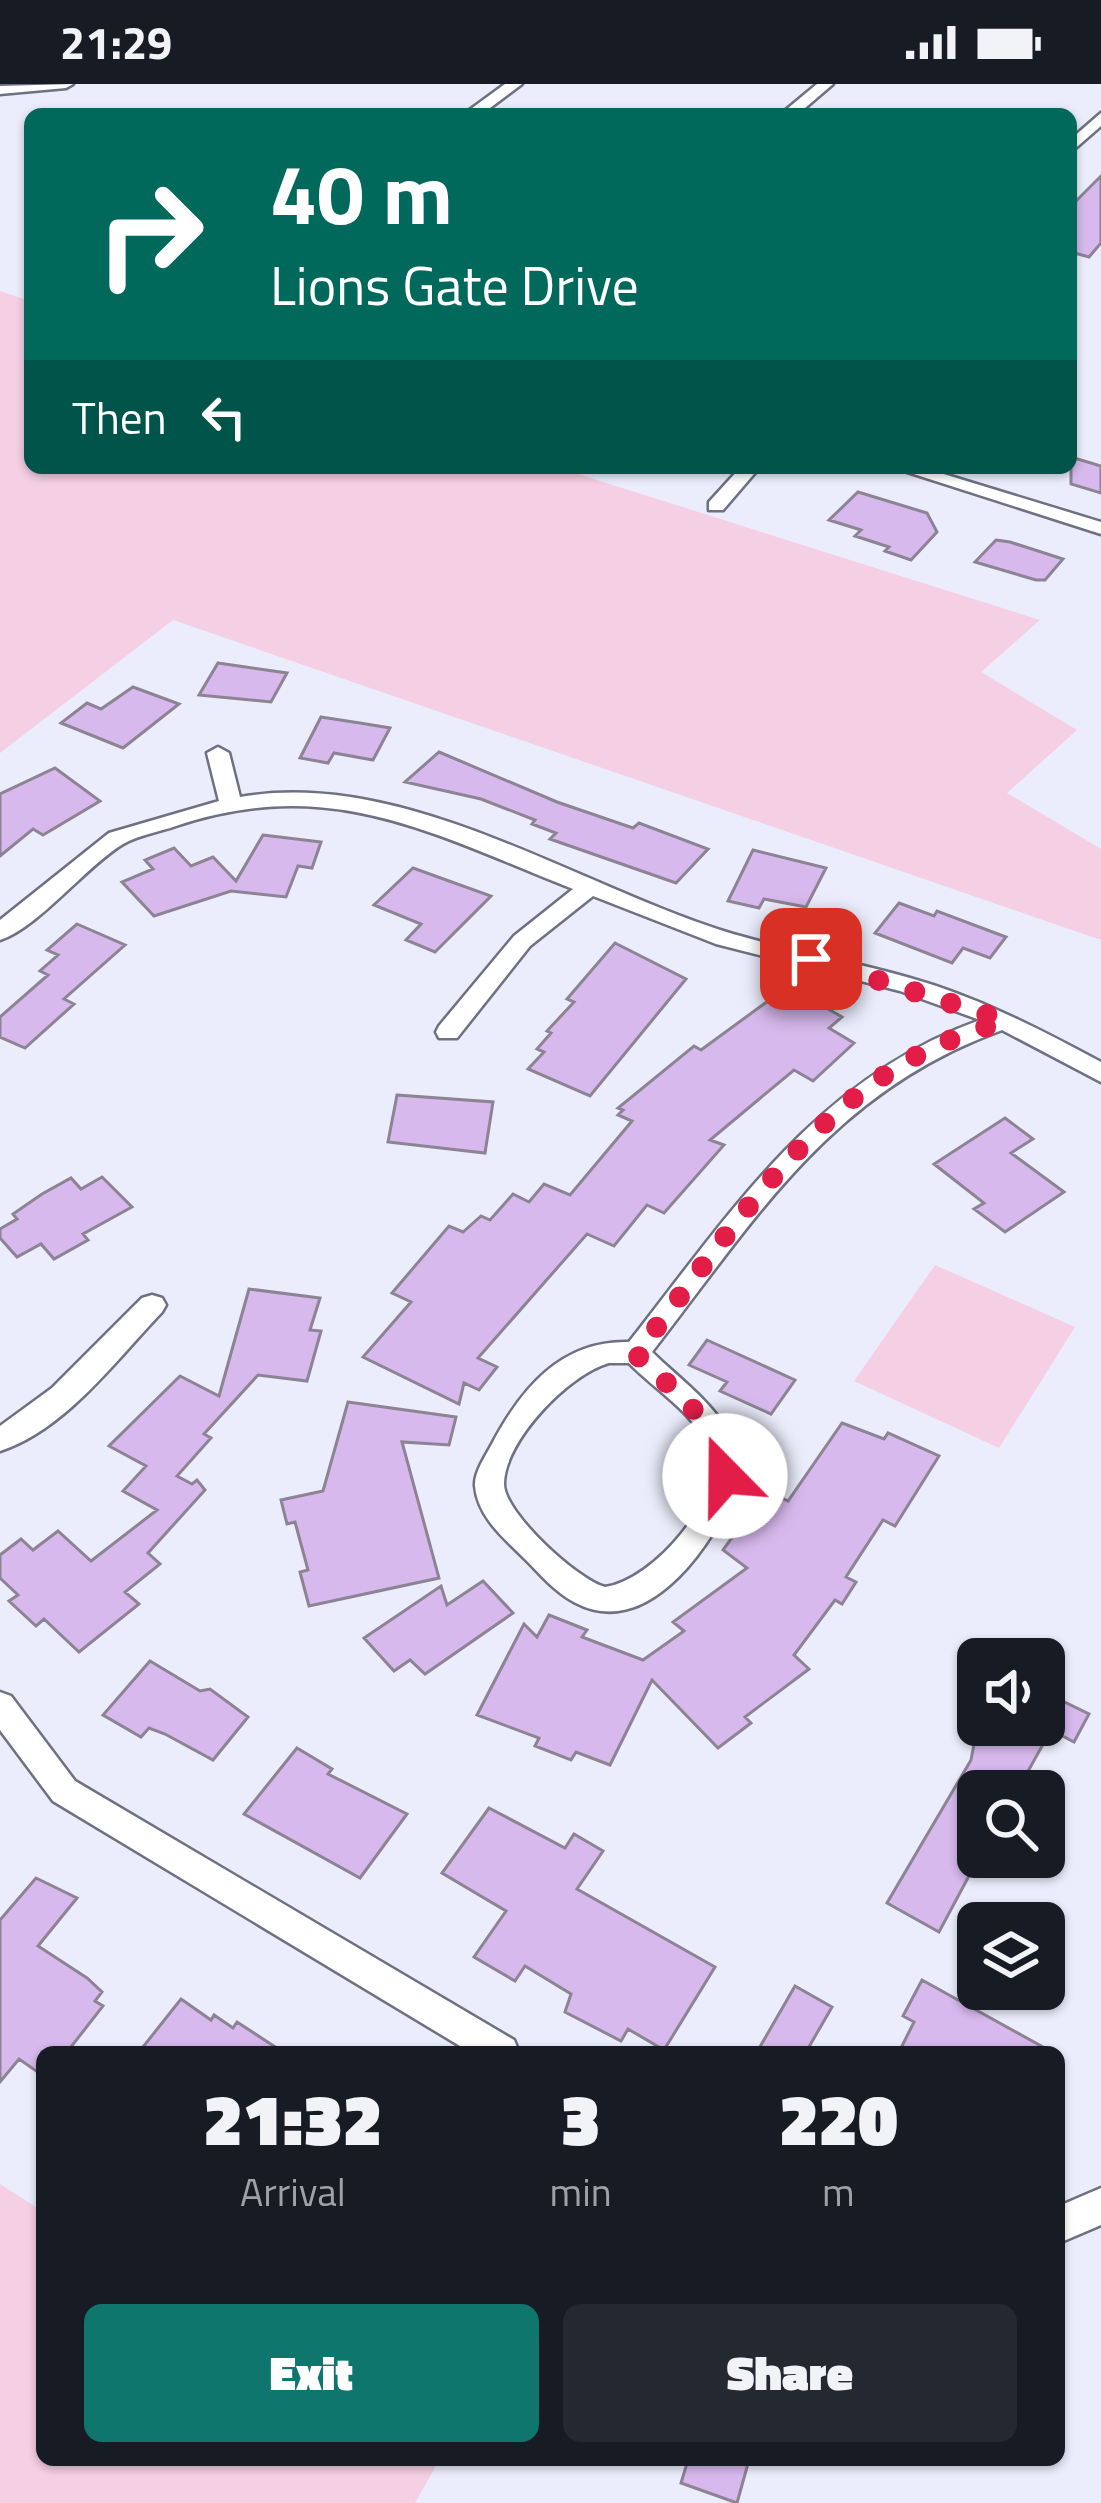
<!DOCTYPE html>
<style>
body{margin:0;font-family:"Titillium Web",sans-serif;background:#242831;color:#f1f3f6;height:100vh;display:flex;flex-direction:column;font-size:45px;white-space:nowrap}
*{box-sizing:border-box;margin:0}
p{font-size:39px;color:#9ea1a6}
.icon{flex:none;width:66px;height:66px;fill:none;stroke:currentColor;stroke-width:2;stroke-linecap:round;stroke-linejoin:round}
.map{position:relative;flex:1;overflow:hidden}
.side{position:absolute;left:36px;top:1962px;width:1029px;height:420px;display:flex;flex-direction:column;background:#171b24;border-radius:18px;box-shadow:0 3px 9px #0004}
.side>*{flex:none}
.guide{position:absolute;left:24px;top:24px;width:1053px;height:366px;border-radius:18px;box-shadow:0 3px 9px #0004;background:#00695c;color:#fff;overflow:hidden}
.fabs{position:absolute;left:957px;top:1554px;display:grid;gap:24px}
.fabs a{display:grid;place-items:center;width:108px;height:108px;border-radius:18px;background:#171b24;box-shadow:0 3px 9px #0004;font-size:60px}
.pin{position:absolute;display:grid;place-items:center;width:102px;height:102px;color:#fff;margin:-51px;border-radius:24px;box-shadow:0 6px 18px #0006}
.me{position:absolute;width:132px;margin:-66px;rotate:338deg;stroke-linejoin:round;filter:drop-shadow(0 0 9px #0008)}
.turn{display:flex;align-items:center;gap:42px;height:252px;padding:0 48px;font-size:54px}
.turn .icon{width:156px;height:156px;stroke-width:2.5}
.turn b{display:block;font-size:84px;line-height:102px}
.then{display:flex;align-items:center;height:114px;padding:0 48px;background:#0003;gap:24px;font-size:45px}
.eta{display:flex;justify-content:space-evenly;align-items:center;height:204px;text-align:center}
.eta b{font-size:72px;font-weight:800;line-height:84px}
.primary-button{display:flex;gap:24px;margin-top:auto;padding:24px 48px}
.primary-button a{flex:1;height:138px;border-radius:18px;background:#0f766e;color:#fff;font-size:48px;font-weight:800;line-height:138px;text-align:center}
.primary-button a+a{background:#242831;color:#f1f3f6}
.status{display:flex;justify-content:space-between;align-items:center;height:84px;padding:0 60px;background:#171b24;direction:ltr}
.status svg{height:33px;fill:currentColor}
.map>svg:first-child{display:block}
.green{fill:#f5cfe3}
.building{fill:#d7b9ed;stroke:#8c8393;stroke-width:3}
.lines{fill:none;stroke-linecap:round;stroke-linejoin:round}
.street-casing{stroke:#6d7181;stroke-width:5}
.street{fill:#fff;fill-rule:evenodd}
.route{stroke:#e11d48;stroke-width:21;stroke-dasharray:0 37.8}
</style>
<div class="status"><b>21:29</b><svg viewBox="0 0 49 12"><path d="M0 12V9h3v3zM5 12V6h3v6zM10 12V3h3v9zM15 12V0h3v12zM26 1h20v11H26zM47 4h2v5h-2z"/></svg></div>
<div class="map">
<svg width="1101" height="2419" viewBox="0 0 1101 2419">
<rect width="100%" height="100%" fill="#ebedfc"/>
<path class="green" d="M0,207L30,217V384H559L1040,536L981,588L1077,646L1007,709L1101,765V856L173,536L0,669Z
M935,1181L1075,1243L999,1364L854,1297Z
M0,2100L42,2127V2376H431L437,2380L415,2419H0Z"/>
<path class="building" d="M1101,92V159L1089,173L1071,168V122Z
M1071,373L1101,382V409L1071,400Z
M858,408L927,429L937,448L911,476L885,467L889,463L855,452L861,446L829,436Z
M996,456L1010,458L1063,475L1045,496H1036L975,478Z
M218,579L287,589L271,618L199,611Z
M133,603L179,620L123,664L61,639L87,619L101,625Z
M321,633L360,639L390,644L373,676L334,669L328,679L300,674Z
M439,668L557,718L633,744L639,739L708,765L676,799L550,755L556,749L532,740L535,736L481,715L405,698Z
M55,684L100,717L43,751L33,745L0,772V710Z
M263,751L321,758L312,784L298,782L286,813L231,807L154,832L122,798L153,785L145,776L174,764L191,782L213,773L236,797Z
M753,766L826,784L806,823L764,815L759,824L728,817Z
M413,784L491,812L435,868L406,856L421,840L374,821Z
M899,819L934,832L937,827L1006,853L990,874L963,864L952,879L875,849Z
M77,840L125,861L64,915L74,920L25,964L0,953V933L48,891L40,887L58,871L47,866Z
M615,859L686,895L590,1012L528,985L544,968L537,965L551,949L547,947L574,918L567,915Z
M799,908L842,933L829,944L854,959L813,997L794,986L710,1056L724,1061L664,1129L647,1121L614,1162L587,1150L478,1274L497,1283L479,1306L464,1299L459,1320L363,1273L411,1218L392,1209L449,1142L463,1148L481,1132L490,1136L513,1110L529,1118L544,1100L570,1111L632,1037L618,1031L623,1026L618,1024L694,962L701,966L772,914L783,920Z
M397,1011L493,1018L485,1069L388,1058Z
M1005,1034L1033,1055L1011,1069L1064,1108L1005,1148L974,1125L984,1119L934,1080Z
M102,1093L132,1123L83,1150L88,1156L54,1175L41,1160L17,1173L0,1154V1145L17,1135L13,1130L42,1110L71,1094L81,1105Z
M249,1205L320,1214L310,1246L321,1247L307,1297L258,1291L204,1350L211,1354L177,1392L192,1400L197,1396L205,1406L148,1469L160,1480L125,1508L139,1520L79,1568L44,1535L36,1542L9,1517L18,1511L0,1494V1471L21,1455L33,1466L58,1447L91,1477L157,1426L123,1407L146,1382L109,1362L180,1292L219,1312Z
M707,1256L795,1296L771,1330L720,1307L727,1298L689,1281Z
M348,1318L456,1333L449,1361L402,1358L439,1494L309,1522L300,1488L308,1486L295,1438L287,1440L281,1416L323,1407Z
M842,1339L884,1355L888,1349L939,1372L895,1442L883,1436L846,1493L856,1498L842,1520L835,1516L794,1571L809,1585L745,1633L751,1639L718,1664L652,1596L610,1681L576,1668L571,1676L535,1662L539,1654L477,1631L524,1540L537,1553L549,1531L587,1546L582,1553L643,1576L684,1547L673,1538L747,1484L723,1466L744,1437L748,1439L770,1408L788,1417Z
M483,1497L513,1529L425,1590L410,1576L394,1587L364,1554L441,1502L447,1521Z
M150,1577L200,1607L210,1605L248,1633L213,1676L165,1650L149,1644L141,1653L103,1631Z
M1044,1608L1089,1630L1074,1658L1051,1646L1017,1707H978V1775L939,1848L887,1819L971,1676L975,1655L1021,1641H1044Z
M297,1664L332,1685L328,1690L407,1730L360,1794L244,1730Z
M489,1724L565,1764L574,1750L603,1767L577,1805L715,1883L664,1966L628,1945L621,1957L565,1928L571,1910L525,1882L515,1897L474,1873L506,1827L442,1789Z
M36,1794L77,1814L38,1862L87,1894L102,1908L95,1917L103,1922L67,1968H42V1991L19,1975L0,1998V1836Z
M922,1896L1052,1968H899L914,1938L903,1932Z
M795,1902L832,1923L806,1968H757Z
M181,1915L211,1936L214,1931L233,1944L237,1938L283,1968H139Z
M688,2376H749L737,2419L681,2399Z"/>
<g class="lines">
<defs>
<path id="street" d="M73,0L66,4L0,10V2Z
M505,0H522L482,30H464Z
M817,0H833L798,30H781Z
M1101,29V42L1071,68V55Z
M740,384H759L723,426H709V418Z
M895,384H924L1101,438V450Z
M218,663L229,669L240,713C406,684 578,803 733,850C791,867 852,877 910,894C978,913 1039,945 1101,978V998L1002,946C832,1008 758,1131 652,1268C693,1308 761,1351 731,1416C705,1471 644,1556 574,1518C555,1508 541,1491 526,1476C505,1455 478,1434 475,1402C474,1389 485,1373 492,1360C521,1305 561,1256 629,1258C732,1127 816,995 980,936L900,907L716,860L593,812L530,862L457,954H439L436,948L439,942L514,852L573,805C433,750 330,690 176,742C159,748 138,751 123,760C86,782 38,844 0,856V836L109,749L219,717L207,669ZM609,1279H629C653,1304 694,1329 708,1362C728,1413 652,1497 605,1503C578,1496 504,1429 504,1400C504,1357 569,1290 609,1279Z
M152,1211L162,1214L166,1221L162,1228C116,1276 65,1346 0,1367V1342L52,1304L142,1214Z
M0,1608L11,1612L75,1697L514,1956L519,1968H470L53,1717L0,1646Z
M1101,2104V2141L1059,2159V2122Z"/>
</defs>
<use href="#street" class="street-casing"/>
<use href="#street" class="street"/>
</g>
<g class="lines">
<path class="route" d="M725,1392C725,1342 669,1304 636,1270C719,1165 797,1036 918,971C945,956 976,947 1004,936L811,875"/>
</g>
</svg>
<div class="fabs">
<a><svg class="icon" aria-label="sound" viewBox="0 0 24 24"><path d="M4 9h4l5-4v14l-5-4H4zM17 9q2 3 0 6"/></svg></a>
<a><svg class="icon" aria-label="search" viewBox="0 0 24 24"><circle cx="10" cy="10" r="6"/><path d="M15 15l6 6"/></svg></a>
<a><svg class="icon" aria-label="layers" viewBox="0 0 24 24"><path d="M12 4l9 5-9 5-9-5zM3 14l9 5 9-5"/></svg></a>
</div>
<div class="pin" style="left:811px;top:875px;background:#d93025"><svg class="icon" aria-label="arrive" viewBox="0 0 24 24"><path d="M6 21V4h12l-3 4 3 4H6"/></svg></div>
<svg class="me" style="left:725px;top:1392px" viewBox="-20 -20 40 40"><circle r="19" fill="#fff"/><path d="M0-13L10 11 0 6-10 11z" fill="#e11d48"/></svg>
<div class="guide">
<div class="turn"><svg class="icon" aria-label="right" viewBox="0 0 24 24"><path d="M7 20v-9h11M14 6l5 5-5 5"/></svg><div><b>40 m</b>Lions Gate Drive</div></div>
<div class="then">Then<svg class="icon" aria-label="left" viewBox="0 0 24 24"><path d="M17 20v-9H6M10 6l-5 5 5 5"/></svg></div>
</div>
<section class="side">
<div class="eta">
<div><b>21:32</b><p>Arrival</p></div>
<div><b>3</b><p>min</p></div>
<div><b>220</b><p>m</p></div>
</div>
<div class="primary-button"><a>Exit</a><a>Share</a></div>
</section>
</div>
